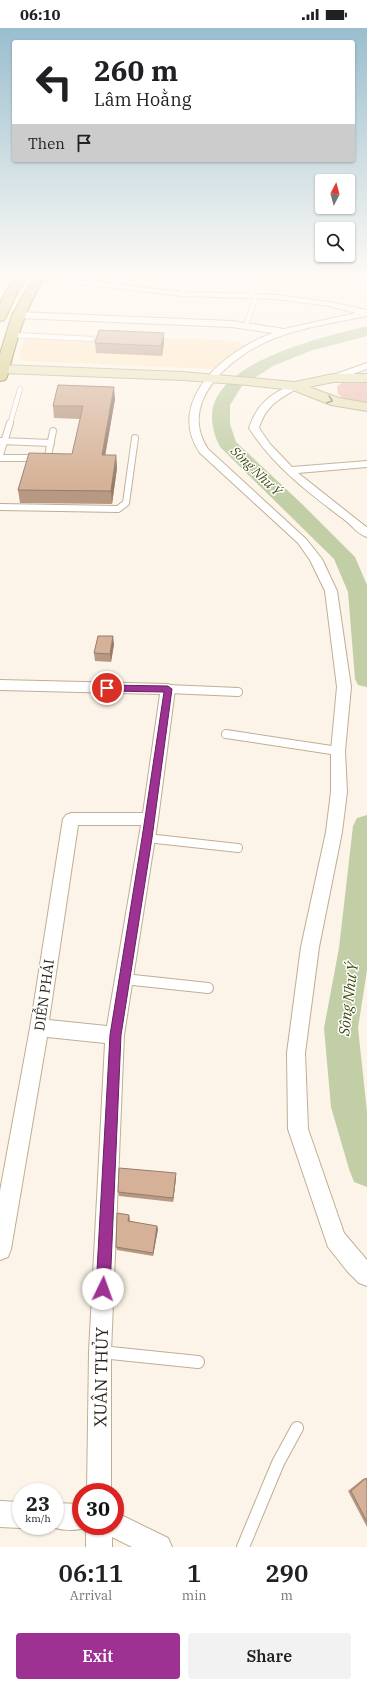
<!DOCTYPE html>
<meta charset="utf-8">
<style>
body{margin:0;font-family:"IBM Plex Serif",serif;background:#f2f2f2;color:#202124;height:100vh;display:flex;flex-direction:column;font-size:15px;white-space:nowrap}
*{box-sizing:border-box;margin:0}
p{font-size:13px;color:#757577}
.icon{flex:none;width:22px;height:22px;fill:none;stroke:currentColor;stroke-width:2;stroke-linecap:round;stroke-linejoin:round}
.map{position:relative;height:1519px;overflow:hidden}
.sheet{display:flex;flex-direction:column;background:#fff;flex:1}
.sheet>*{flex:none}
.hud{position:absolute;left:12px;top:12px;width:343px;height:122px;border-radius:4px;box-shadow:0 1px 3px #0004;background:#fff;color:#202124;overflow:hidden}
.needle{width:26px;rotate:6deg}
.fabs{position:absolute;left:315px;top:146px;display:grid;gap:8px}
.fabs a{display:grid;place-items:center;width:40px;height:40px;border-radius:4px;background:#fff;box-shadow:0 1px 3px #0004;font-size:20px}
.speed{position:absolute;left:12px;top:1455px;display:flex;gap:8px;font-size:20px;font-weight:700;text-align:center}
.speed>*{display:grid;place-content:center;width:52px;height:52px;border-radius:50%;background:#fff;box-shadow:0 1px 3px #0004;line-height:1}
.speed small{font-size:10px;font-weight:400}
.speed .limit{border:6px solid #d22;background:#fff;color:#111}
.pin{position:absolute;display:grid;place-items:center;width:34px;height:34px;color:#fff;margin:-17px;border:2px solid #fff;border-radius:50%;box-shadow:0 1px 4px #0007}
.me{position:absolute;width:44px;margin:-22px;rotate:3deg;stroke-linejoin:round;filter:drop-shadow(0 0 3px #0008)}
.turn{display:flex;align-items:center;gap:14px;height:84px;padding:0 16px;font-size:18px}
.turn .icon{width:52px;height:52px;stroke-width:2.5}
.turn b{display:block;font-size:28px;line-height:34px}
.then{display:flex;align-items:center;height:38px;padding:0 16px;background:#0003;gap:8px;font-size:15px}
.eta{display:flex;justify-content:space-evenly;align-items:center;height:68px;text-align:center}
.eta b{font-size:24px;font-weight:600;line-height:28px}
.action{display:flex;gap:8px;margin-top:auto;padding:8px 16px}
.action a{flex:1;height:46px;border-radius:4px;background:#9d3293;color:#fff;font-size:16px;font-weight:600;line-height:46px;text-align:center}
.action a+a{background:#f2f2f2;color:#202124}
.status{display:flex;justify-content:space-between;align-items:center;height:28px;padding:0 20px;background:#fff;direction:ltr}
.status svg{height:11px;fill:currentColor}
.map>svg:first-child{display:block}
.built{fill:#fee6c2}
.green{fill:#edc3b8}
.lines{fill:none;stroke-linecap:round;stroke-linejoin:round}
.river{fill:#c2cea6;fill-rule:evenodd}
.lane-far4-casing{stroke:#c0ae92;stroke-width:5.5}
.lane-far3-casing{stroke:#c0ae92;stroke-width:8}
.lane-far2-casing{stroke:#c0ae92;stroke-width:10}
.lane-far1-casing{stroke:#c0ae92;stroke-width:12}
.lane-casing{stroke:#c0ae92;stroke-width:14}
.street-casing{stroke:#c0ae92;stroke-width:2}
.secondary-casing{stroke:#c0ae92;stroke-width:2}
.primary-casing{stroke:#857622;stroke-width:2}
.lane-far4{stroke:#fff;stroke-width:4.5}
.lane-far3{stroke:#fff;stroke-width:6}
.lane-far2{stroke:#fff;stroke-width:8}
.lane-far1{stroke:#fff;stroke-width:10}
.lane{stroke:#fff;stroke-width:12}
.street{fill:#fff;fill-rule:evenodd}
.secondary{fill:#e9e4bf;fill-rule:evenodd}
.primary{fill:#d4c87f;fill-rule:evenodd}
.wall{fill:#b79882}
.shaded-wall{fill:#957c6a}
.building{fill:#d5b197;stroke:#957c6a}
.oneway{stroke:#928c73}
.route{fill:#9d3293;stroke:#662060}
.labels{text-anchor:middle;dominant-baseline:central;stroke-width:3;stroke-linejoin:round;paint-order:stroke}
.far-water-label{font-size:13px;font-style:italic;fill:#3b4909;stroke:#fff}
.street-label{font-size:14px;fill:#282116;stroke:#fff}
.water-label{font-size:15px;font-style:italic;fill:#3b4909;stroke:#fff}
.near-street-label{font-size:17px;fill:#282116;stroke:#fff}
</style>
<div class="status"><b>06:10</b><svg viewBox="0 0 49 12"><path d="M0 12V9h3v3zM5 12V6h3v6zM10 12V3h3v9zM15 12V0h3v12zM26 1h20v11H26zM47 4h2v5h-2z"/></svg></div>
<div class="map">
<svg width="367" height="1519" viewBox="0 0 367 1519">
<rect width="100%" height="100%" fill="#fcf4e8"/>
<path class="built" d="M25,304L237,313L245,318L216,341L26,333L19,330Z"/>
<path class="green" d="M367,352V375L344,371L338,366L337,358L344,354Z"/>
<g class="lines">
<path class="river" d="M367,298V308L310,323L273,338L242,358L230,377V396L236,414L303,477L355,529L367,557V659L358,657L355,651L348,564L334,531L221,420C215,411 212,399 212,388C213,333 324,309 367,298Z
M367,787V942L358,1000L367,1084V1159L354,1154L349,1141L331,1079L324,1000L339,920L353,798L357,790Z"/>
<defs>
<path id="lane-far4" d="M89,255L94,245
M183,266L188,249L187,245
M251,267L259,245
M246,297L256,268
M13,307L92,311
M10,396L20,361"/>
<path id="lane-far3" d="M1,413L51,415
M0,427L10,395
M0,430H45L48,428L53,403
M0,479L118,481L126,475L135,410"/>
<path id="lane-far2" d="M168,661L238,664
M226,706L338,723
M147,810L238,820"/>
<path id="lane-far1" d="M124,951L208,960"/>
<path id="lane" d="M101,1324L198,1334
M243,1519L278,1435L297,1400"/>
<path id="street" d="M0,245H19L183,264L276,267L329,274L367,282V288C336,294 305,299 275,310C234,326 176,372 208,421L306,511L322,531L337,563L351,659L345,723L347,764L342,804L319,919L305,1025L308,1101L344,1205L367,1232V1258L359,1255L347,1243L328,1219L288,1101L287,1025L301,919L326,804L331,764V723L337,659L325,563L310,532L298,515L200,425C164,372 227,321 273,305L232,299L18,290L14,287L18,284L232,293L284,301L356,285L329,278L276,271L183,268L2,247H0Z
M355,245H367V248L356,247Z
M367,335V341L333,353L328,350L330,348Z
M295,355L298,356L300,358L298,360C279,371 266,377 259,400L270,416L292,439L367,433V439L298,445L365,498L367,499V509C359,507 352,498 346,493C309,465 274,439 249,400C255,382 264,371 281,362C285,360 290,356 295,355Z
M0,652L168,656L173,658L175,661L158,791L124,1007L111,1324V1464H87L89,1324L105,1015L47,1009L11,1221L8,1229L0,1232V1163L30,1000L63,791L66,787L71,785H143L160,666L0,662ZM78,797H141L107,998L49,992Z
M0,1473L21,1474V1498H25L21,1500L0,1499Z
M55,1475L81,1476V1498H115V1484L168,1510L172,1519H132L112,1509V1519H86V1499C76,1504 59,1502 49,1498H55Z"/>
<path id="secondary" d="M3,337L183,344L295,354L333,346H367V354H333L309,359L339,370L367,375V383L331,377L293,362L248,357L183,352L3,345L0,344V338Z"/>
<path id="primary" d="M19,245H30L18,263L6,289L4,292L0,293V276L6,263Z
M36,245H48C25,278 17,311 7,349L5,352L0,353V326L12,287Z"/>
</defs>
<use href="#lane-far4" class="lane-far4-casing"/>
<use href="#lane-far3" class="lane-far3-casing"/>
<use href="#lane-far2" class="lane-far2-casing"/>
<use href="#lane-far1" class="lane-far1-casing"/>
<use href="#lane" class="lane-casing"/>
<use href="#street" class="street-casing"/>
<use href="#secondary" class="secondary-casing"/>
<use href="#primary" class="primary-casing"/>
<use href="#lane-far4" class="lane-far4"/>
<use href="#lane-far3" class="lane-far3"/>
<use href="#lane-far2" class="lane-far2"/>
<use href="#lane-far1" class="lane-far1"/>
<use href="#lane" class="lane"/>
<use href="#street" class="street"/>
<use href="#secondary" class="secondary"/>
<use href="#primary" class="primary"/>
</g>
<path class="wall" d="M164,314L162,328L96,325L95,315Z
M115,371L105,427H116L117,440L112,476L20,475L18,462L72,426L80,391L54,390L53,378Z
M114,616L111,634L95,633L94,625Z
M176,1150L173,1174L119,1168L118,1164Z
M129,1187L130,1191V1193L158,1201L153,1228L117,1222L116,1219Z
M366,1450L367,1453V1499L348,1463L363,1451Z"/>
<path class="shaded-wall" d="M164,305V314L162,328L161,318Z
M114,359L115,371L103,440L102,427Z
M116,427L117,440L112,476L111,463Z
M113,608L114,616L111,634L110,626Z
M176,1145V1150L173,1174V1170Z
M157,1198L158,1201L153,1228V1225Z"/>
<path class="building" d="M99,302L164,305L161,318L95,315Z
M58,357L114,359L102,427H116L111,463L18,462L29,425L72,426L83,378H53Z
M98,608H113L110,626L94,625Z
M119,1140L176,1145L173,1170L118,1164Z
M117,1185L129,1187L128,1193L157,1198L153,1225L116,1219Z
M366,1450L367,1453V1494L351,1463Z"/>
<defs><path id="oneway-chevron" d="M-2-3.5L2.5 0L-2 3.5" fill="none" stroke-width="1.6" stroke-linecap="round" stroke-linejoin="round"/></defs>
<use class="oneway" href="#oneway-chevron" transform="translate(330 372) rotate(17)"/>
<linearGradient id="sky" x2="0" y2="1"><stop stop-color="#99bece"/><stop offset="0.54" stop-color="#fefaf5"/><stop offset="1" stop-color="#fefaf5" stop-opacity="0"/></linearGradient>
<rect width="367" height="457" fill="url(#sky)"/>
<path class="route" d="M107,657L168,658L172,661L152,810L121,1007L110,1261L108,1265L103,1267L98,1265L96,1261L110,1007L142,810L164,664L107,663L103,660Z"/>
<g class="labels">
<g class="far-water-label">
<text transform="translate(256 443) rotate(44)">Sông Như Ý</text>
</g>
<g class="street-label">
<text transform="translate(44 967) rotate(-82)">DIỄN PHÁI</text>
</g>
<g class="water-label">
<text transform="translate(348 971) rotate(-83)">Sông Như Ý</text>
</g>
<g class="near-street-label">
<text transform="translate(101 1349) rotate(-89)">XUÂN THỦY</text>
</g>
</g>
</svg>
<div class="fabs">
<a><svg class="needle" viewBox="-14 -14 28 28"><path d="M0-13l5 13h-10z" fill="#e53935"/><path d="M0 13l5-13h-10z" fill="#757577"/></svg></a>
<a><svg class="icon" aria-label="search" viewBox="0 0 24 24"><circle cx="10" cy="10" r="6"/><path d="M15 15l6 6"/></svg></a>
</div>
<div class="speed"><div>23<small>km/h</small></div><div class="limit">30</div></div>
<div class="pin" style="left:107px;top:660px;background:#d93025"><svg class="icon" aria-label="arrive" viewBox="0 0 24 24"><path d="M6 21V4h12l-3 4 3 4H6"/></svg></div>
<svg class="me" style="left:103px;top:1261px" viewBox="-20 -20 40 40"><circle r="19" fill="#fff"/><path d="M0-13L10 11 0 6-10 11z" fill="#9d3293"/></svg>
<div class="hud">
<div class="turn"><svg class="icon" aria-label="left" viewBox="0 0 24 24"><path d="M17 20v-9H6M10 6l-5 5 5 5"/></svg><div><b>260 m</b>Lâm Hoằng</div></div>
<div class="then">Then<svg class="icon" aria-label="arrive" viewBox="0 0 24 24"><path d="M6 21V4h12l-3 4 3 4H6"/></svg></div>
</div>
</div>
<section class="sheet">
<div class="eta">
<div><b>06:11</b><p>Arrival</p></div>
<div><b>1</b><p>min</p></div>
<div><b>290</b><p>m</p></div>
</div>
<div class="action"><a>Exit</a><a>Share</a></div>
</section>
